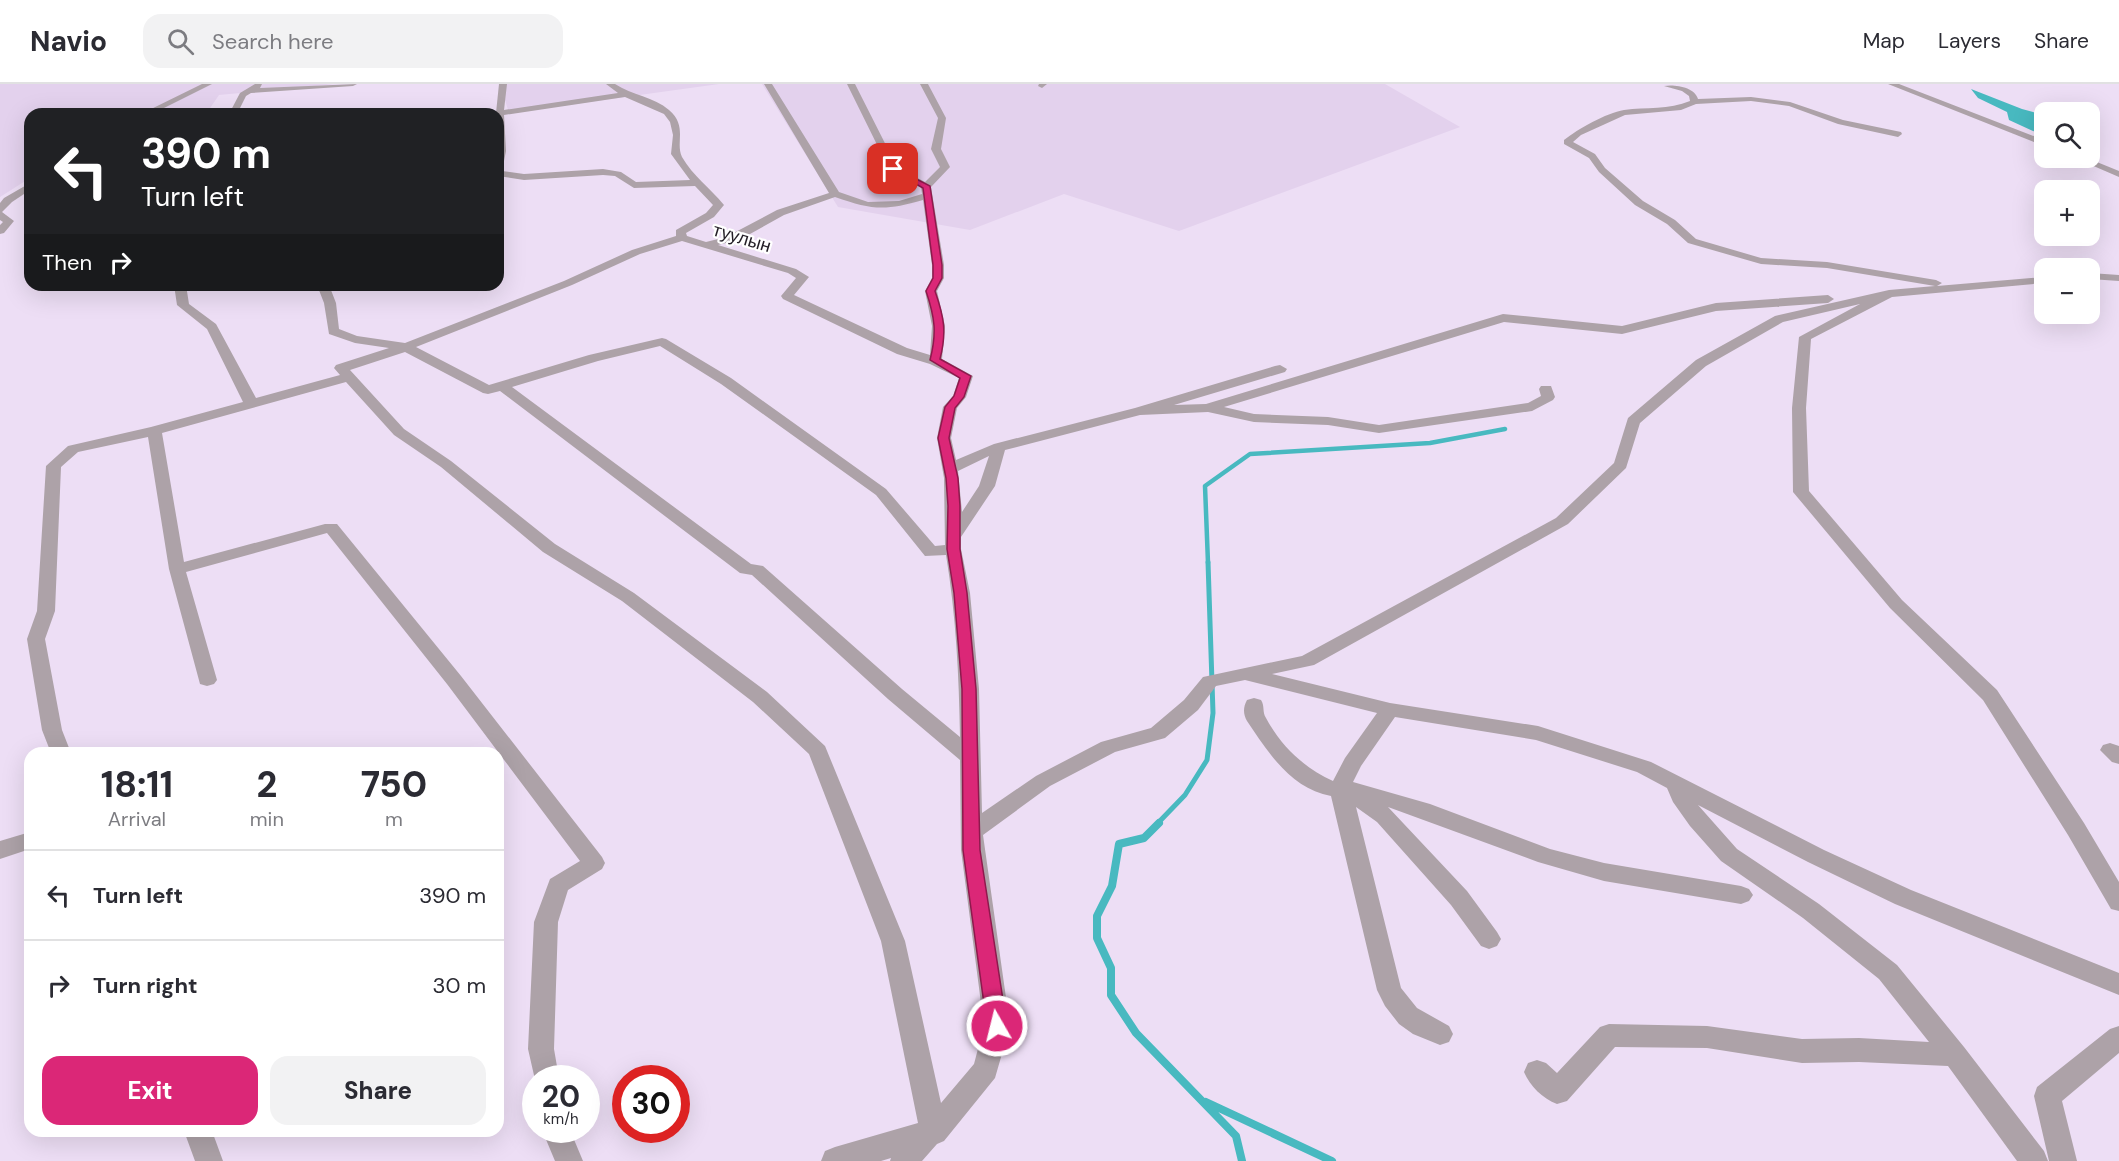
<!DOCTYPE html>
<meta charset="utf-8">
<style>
body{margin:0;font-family:"DM Sans",sans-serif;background:#f2f2f3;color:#2b2b33;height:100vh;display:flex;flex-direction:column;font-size:22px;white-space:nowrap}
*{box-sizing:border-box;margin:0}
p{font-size:20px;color:#7c7c81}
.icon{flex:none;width:33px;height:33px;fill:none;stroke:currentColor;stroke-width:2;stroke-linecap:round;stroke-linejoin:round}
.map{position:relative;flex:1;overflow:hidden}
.sheet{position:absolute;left:24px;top:663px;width:480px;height:390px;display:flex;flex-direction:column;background:#fff;border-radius:18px;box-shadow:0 6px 24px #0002}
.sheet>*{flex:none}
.banner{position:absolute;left:24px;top:24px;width:480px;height:183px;border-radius:18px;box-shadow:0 6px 24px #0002;background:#202124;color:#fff;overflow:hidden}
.fabs{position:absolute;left:2034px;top:18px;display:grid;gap:12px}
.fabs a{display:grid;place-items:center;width:66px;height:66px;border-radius:12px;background:#fff;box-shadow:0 6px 24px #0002;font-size:30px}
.speed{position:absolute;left:522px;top:981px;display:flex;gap:12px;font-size:30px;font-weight:700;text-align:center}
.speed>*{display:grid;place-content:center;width:78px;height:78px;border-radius:50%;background:#fff;box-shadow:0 6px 24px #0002;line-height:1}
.speed small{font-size:15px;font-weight:400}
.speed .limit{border:9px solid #d22;background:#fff;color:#111}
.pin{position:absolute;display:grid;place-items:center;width:51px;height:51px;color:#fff;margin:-26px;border-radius:12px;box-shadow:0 3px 9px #0006}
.me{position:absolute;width:66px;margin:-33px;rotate:352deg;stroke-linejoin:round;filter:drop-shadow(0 0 4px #0008)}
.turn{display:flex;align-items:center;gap:21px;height:126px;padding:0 18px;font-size:27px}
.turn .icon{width:78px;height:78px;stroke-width:2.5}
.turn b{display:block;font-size:42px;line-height:51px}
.then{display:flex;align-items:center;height:57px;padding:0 18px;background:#0003;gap:12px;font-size:22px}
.eta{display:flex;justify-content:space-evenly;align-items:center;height:102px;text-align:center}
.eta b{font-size:36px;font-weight:800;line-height:42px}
.button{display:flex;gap:12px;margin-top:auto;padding:12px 18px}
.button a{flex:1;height:69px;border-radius:18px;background:#db2777;color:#fff;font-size:24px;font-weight:800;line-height:69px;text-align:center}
.button a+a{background:#f2f2f3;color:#2b2b33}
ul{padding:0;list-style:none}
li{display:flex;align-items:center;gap:18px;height:90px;padding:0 18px;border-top:2px solid #e1e1e2}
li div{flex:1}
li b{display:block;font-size:22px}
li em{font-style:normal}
header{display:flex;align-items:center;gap:36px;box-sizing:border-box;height:84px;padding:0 30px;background:#fff;border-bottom:2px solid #e1e1e2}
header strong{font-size:28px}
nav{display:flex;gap:33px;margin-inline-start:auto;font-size:21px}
.search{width:420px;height:54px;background:#f2f2f3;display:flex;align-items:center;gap:15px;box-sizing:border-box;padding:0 21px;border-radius:18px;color:#7c7c81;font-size:22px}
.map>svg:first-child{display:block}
.built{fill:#e3d1ed}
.water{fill:#48b9c0}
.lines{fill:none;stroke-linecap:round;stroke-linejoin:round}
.stream-far2{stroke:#48b9c0;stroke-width:4.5}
.stream-far1{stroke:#48b9c0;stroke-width:5}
.stream{stroke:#48b9c0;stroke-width:8}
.minor{fill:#ada2a8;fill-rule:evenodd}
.route{fill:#db2777;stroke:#8e194d;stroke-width:1.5}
.labels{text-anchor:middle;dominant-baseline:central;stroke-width:4.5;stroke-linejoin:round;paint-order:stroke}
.far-street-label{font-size:18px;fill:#231e26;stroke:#fff}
</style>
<header>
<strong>Navio</strong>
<div class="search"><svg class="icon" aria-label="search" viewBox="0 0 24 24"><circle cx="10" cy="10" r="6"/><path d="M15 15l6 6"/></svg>Search here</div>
<nav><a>Map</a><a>Layers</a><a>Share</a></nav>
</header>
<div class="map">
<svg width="2119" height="1077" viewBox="0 0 2119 1077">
<rect width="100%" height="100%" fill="#eddef5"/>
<path class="built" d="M0,0H336L219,11L206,30H30V94L0,113Z
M500,0H719L509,29Z
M762,0H1385L1460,43L1179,147L1064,110L970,146L838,123Z"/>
<path class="water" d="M1971,5L2022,25L2044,31V52L2009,36L2007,28L1978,14Z"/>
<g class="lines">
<path class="stream-far2" d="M1208,479L1205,402L1250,370L1430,359L1505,345"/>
<path class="stream-far1" d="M1157,740L1185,711L1207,676L1213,629L1208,478"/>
<path class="stream" d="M1159,739L1144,754L1119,760L1112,802L1097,832V854L1111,884V911L1136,949L1236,1052L1242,1077
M1206,1018L1332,1077"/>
<path class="minor" d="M202,0H212L152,30H141Z
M255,0H262L260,4L357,0L353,2L251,9L246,12L237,30H229L240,9Z
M499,0H507L504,26L618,9L606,0H615C632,11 654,13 669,26C688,42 675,59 682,73C693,92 710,104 724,121L714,133L686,149L687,152L706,158L726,153L777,126L829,109L764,0H772L839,108L868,118L899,117L922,110L921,103L890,87L847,0H855L897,83L925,98L940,83L931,65L938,34L920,0H928L946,34L941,65L950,83L931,103L944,181V194L937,207L945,242L942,275L973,292L966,313L957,324L951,354L956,376L994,360L1135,324L1275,282L1280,281L1287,285L1285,288L1174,321L1206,320L1503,230L1622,242L1716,219L1828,211L1834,215L1828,219L1716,227L1622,250L1504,238L1224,323L1254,330L1328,333L1379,341L1528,319L1541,312L1539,305L1541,302H1551L1555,313L1553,316L1532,327L1379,349L1328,341L1254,338L1208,328L1140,331L1005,366L995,402L961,453V465L970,509L979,605L982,729L1036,692L1101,658L1151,644L1184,616L1203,593L1302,572L1556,434L1614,379L1628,334L1696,276L1775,232L1889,206L1935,202L1827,184L1761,180L1688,159L1667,140L1635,121L1599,88L1589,74L1564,60V56C1578,45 1606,29 1624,26C1646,23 1669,26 1690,17L1689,12L1682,7L1664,2C1674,0 1695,3 1698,15L1751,13L1790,18L1843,36L1901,48L1902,50L1898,53L1838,40L1789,22L1751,17L1696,20L1681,26L1625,31L1581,51L1573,58L1595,70L1605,84L1643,117L1675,136L1696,155L1761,174L1827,178L1936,196L1942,199L1937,202L2044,193V199L1892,213L1811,255L1806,324L1809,407L1902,516L1997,606L2084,739L2119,798V827L2111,825L2068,751L1983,616L1890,524L1793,408L1792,324L1799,253L1860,220L1783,238L1706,282L1640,339L1626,384L1568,440L1314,581L1272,590L1390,619L1538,642L1651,678L1824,766L1911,806L2119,889V911L1895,820L1808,778L1698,721L1737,765L1819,820L1897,881L1964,963L2044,1067L2048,1077H2017L1948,982L1859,978L1802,979L1707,964L1615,963L1567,1017L1557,1020C1543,1015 1530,1002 1524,988L1528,979L1537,976L1546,979L1557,989L1600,943L1609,940L1707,942L1802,955L1859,954L1929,958L1879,895L1803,834L1721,777L1690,742L1673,718L1667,704L1637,688L1536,656L1395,633L1361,682L1353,698L1430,720L1550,765L1604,779L1741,802L1749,805L1753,811L1749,817L1741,820L1604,797L1538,778L1388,723L1467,807L1497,848L1501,855L1497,862L1489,865L1481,862L1451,821L1377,738L1356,723L1401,904L1417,924L1449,942L1453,950L1449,958L1440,961L1413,950L1399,940L1385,922L1377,906L1331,712C1291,705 1268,668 1247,637C1243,630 1243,623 1247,616L1254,614L1261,616C1265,622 1262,628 1266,634C1281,662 1304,684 1333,697L1345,674L1377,629L1245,596L1216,602L1198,626L1165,654L1115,668L1050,702L983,751L1010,942L995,994L944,1057L937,1060L922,1077H890L891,1074L881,1077H821L825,1067L835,1063L918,1039L881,857L809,670L753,618L622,517L543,468L441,383L394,351L346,298L162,349L184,478L325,440H337L461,592L602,773L605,779L602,785L568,806L558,838L554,965L559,994H536V1000L528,965L534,838L550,795L580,777L447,600L327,449L186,488L217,596L214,600L207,602L200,600L169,485L148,353L78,368L61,383L55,527L45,555L62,646L71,669H51L42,646L27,555L37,527L46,382L68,362L151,343L243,318L207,245L177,221L174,201H186L189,220L216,240L256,314L340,291L334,284L336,281L389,264L355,259L329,250L324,219L317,201H329L336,219L339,245L357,252L405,259L564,197L632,166L676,152V146L706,129L713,121L695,102L634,104L615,92L603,91L524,96L498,92V30L496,29ZM625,13L664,30L670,38L673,51L671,70L690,96L636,98L621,88L603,85L524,90L502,87L506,67L504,31ZM835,113C872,126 885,127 923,116L932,181V194L925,207L932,242L930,271L907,264L794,211L809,193L796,185L718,161L741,155L784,131ZM682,157L788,189L796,194L781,212L783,215L897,270L930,280L959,294L953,312L943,323L937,354L944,394L945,461L935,462L886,405L731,294L666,255L662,254L589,271L489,301L416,263L572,201L640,170ZM660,262L721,300L876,411L925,472L946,471C956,531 959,592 960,653L902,605L763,482L751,480L512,303L598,277ZM405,268L483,309L488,310L500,307L740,489L752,491L888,615L960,676L961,766L984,942L974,980L941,1019L905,857L825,662L767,608L634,509L555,460L451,377L404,345L350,286ZM989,372L979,402L962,428L958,387Z
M1039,0H1047L1042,4L1038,2Z
M1888,0H1899L2044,56V62Z
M2075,74H2087L2119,87V93Z
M30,99V106L12,118L2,128L14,137L4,149L0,150V141L3,138L0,136V119L4,114Z
M2090,189L2119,191V197L2090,195Z
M2110,659L2119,662V680L2112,678L2100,666L2103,661Z
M30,748V765L0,775V757Z
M2119,942V969L2062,1017L2077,1077H2049L2034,1012L2037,1003L2110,945Z
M542,1046H570L583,1077H555Z
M184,1047H212L223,1077H195Z"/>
</g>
<path class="route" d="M893,83L930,102L942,181V194L935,207C944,233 947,248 940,275L971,292L964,313L955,324L949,354L958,394L960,422V465L967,509L976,605L980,766L1007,942L1004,948L997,951L990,948L987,942L963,766L962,605L954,509L947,465L948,422L946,394L938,354L945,323L954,312L960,294L930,276C937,249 935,234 926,207L933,194V181L923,104L891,86Z"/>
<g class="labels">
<g class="far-street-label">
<text transform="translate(742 154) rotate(17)">туулын</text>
</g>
</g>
</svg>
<div class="fabs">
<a><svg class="icon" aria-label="search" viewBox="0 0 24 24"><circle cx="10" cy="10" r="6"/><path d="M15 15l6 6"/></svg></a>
<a>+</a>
<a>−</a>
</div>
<div class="speed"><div>20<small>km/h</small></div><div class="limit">30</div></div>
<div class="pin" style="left:893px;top:85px;background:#d93025"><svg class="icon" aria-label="arrive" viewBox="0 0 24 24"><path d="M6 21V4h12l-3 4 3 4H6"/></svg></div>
<svg class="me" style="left:997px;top:942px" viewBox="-20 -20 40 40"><circle r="17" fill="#db2777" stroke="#fff" stroke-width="3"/><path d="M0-11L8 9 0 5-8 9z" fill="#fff"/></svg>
<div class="banner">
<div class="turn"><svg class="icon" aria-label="left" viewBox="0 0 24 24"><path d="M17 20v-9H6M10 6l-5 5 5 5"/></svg><div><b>390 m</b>Turn left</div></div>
<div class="then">Then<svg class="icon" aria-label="right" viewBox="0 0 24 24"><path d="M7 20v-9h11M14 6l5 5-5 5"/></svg></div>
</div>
<section class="sheet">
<div class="eta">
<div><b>18:11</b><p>Arrival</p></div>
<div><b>2</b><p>min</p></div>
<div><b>750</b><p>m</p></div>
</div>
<ul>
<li><svg class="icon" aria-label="left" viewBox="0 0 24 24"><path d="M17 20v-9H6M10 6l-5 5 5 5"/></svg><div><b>Turn left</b></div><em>390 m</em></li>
<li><svg class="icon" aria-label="right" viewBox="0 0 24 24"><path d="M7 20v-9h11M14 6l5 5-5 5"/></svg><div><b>Turn right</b></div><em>30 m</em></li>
</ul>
<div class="button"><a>Exit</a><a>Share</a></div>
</section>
</div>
